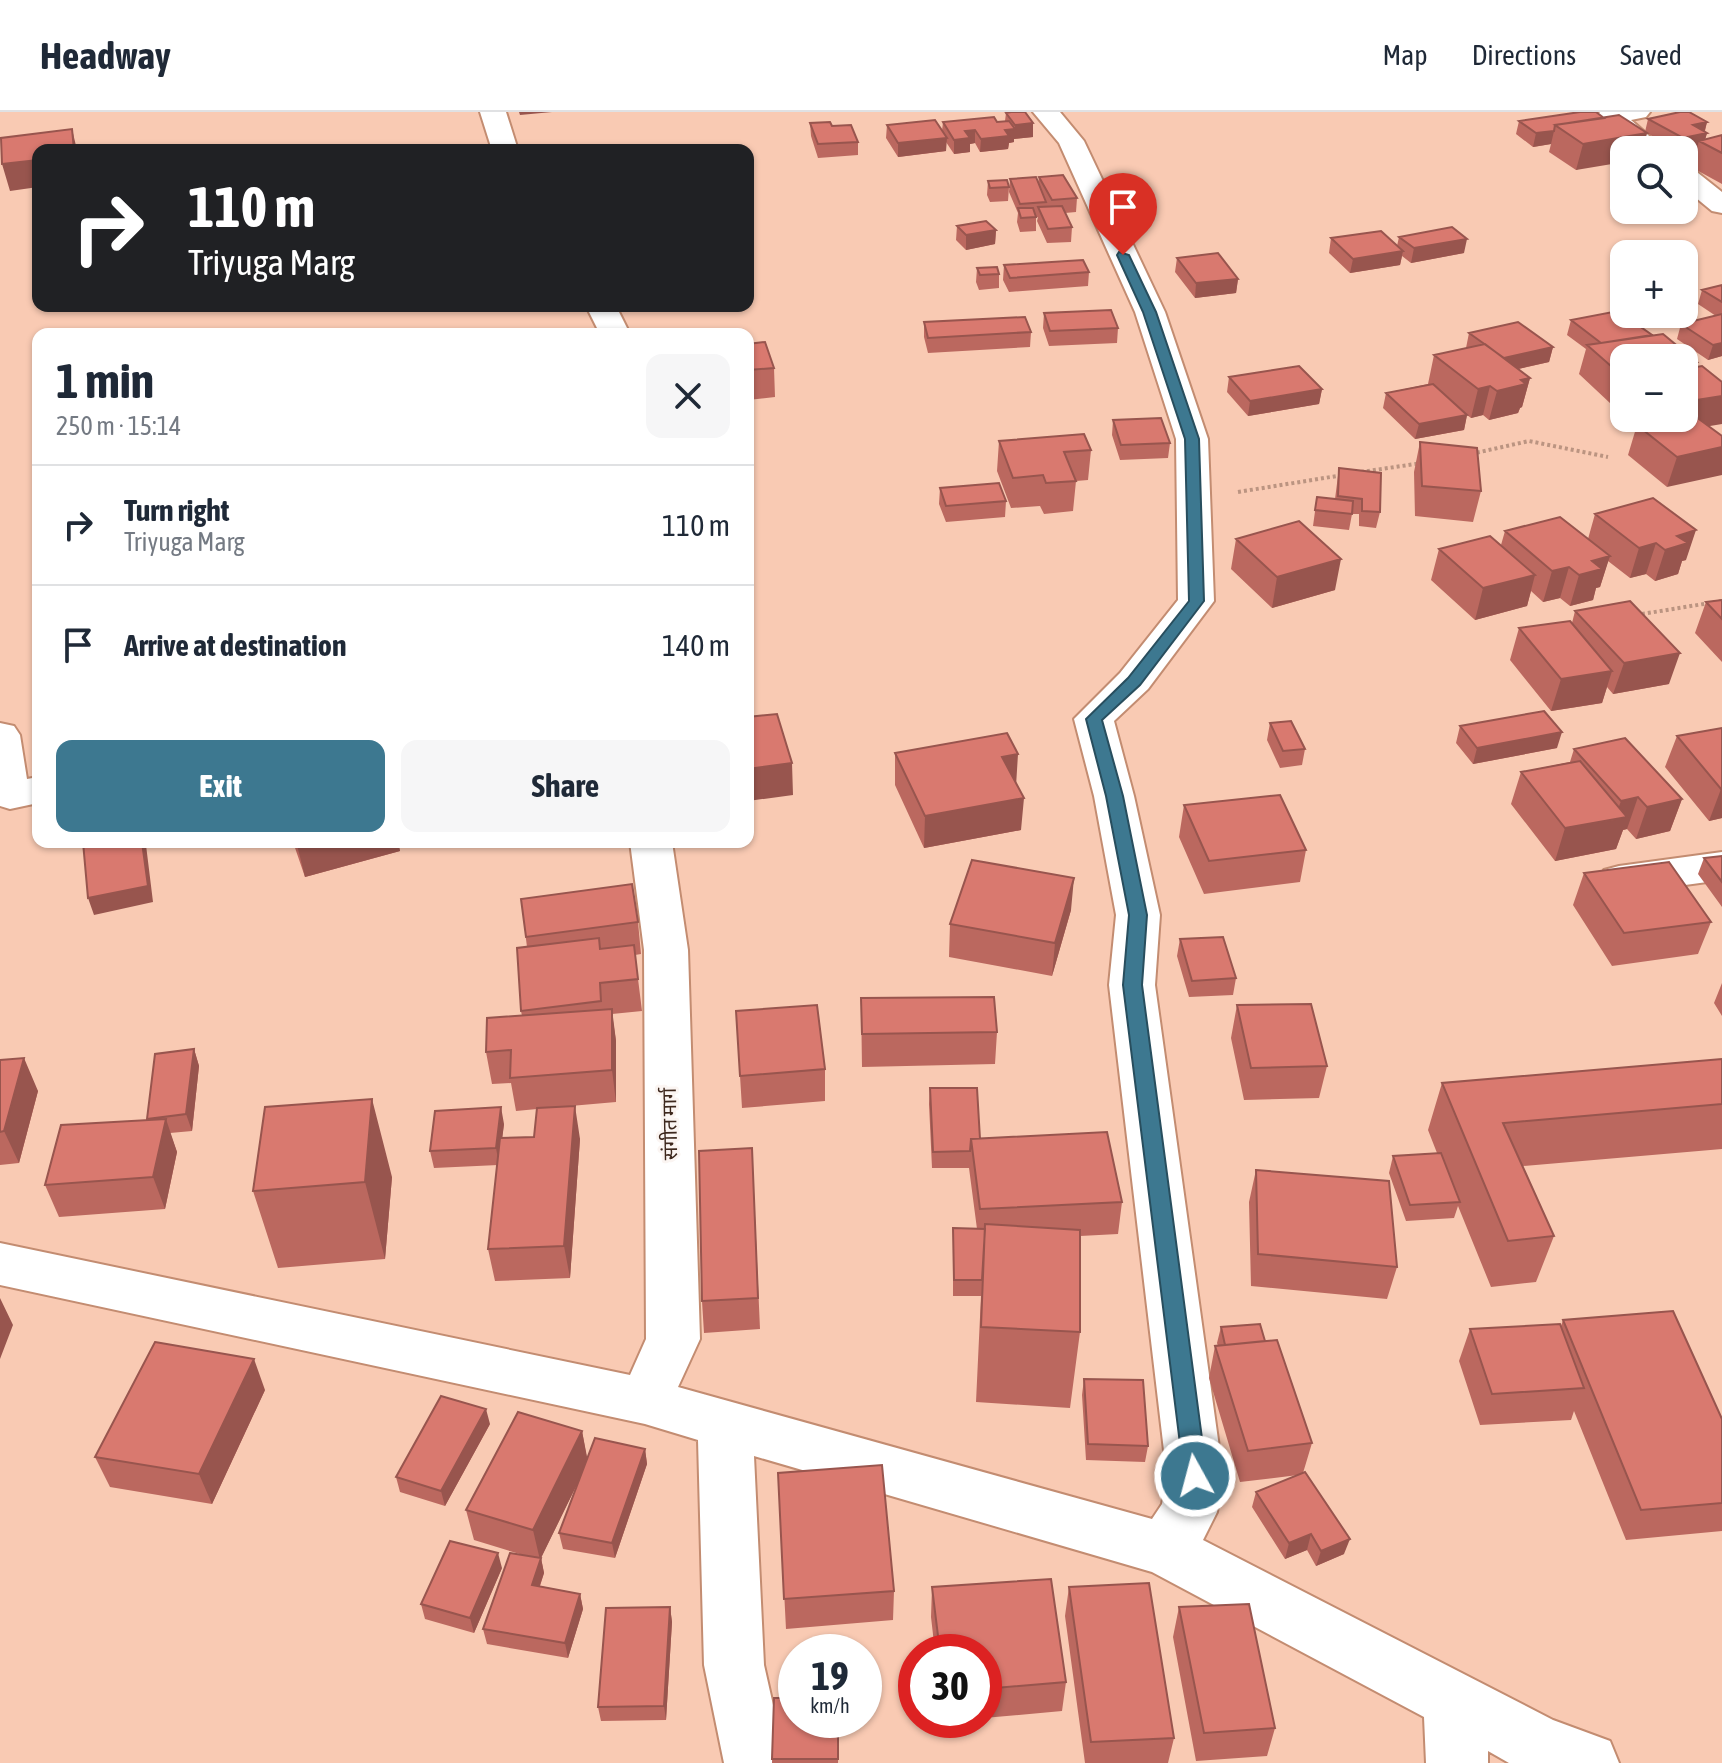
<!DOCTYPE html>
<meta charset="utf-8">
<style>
body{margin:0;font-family:"Asap Condensed","Noto Sans Devanagari",sans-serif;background:#f6f6f7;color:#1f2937;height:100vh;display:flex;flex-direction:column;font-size:30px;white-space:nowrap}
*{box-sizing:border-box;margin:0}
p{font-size:26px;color:#747a83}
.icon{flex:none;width:44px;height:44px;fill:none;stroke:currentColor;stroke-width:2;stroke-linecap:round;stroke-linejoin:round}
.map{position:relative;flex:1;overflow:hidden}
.sheet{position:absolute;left:32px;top:216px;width:722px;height:520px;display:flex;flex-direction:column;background:#fff;border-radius:16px;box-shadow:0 2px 6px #0004}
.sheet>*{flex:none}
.banner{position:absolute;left:32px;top:32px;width:722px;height:168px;border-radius:16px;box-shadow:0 2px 6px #0004;background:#202124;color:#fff;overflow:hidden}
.controls{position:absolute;left:1610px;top:24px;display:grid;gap:16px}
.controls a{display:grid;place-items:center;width:88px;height:88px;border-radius:16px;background:#fff;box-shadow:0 2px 6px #0004;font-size:40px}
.speed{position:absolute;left:778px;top:1522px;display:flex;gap:16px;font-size:40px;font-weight:700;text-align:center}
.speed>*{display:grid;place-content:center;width:104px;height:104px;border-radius:50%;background:#fff;box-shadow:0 2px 6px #0004;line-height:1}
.speed small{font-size:20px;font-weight:400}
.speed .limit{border:12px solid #d22;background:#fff;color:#111}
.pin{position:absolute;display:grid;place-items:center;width:68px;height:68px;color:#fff;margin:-82px -34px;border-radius:50% 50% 50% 0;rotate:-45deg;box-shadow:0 0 8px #0007}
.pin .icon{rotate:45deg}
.me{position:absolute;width:88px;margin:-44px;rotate:353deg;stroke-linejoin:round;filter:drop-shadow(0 0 6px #0008)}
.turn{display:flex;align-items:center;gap:28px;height:168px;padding:0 24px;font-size:36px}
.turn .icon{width:104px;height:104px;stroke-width:2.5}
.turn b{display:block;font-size:56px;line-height:68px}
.round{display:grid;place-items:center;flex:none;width:84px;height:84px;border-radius:16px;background:#f6f6f7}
.overview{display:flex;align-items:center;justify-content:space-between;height:136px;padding:0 24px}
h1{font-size:48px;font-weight:700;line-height:60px}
.button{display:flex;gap:16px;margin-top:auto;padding:16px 24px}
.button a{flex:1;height:92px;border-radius:16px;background:#3d7890;color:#fff;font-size:32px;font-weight:700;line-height:92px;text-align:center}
.button a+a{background:#f6f6f7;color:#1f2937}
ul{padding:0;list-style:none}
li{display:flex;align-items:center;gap:24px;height:120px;padding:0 24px;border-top:2px solid #e0e1e3}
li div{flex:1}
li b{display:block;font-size:30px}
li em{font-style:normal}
header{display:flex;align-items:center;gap:48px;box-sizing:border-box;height:112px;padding:0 40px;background:#fff;border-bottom:2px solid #e0e1e3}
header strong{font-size:38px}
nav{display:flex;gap:44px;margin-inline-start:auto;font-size:28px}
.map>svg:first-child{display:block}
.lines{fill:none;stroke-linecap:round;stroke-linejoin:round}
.minor-casing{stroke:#c38c71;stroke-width:4}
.path{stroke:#bb9481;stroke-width:4;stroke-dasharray:3 3;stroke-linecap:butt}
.minor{fill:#fff;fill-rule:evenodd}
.wall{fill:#bb685f}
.shaded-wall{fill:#98554e}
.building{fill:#d9796f;stroke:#98554e;stroke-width:2}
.route{fill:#3d7890;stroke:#284e5e;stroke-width:2}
.labels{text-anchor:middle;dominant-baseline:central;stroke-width:6;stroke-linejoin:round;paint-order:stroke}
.street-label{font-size:20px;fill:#3d271c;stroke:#fbf5f2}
</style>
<header>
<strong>Headway</strong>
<nav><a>Map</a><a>Directions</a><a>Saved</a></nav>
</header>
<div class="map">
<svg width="1722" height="1651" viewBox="0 0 1722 1651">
<rect width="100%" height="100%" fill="#f9cab3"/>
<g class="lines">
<defs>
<path id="minor" d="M480,0H506L518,38H492Z
M1033,0H1060L1084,29L1165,200L1208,327L1214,489L1148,577L1114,609L1134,684L1160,803L1155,873L1223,1364L1217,1400L1203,1428L1553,1608L1610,1629L1619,1651H1509L1488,1639V1651H1426L1424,1605L1152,1460L754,1344L764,1553L786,1651H724L704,1553L698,1328L645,1312L0,1173V1131L630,1263L646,1227L644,838L630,730H672L688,838L700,1227L678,1275L1152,1407L1162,1392L1167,1364L1109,873L1116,803L1094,684L1074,607L1120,561L1178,488L1176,327L1135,200L1059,31Z
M1600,0H1650L1646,5L1631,8L1665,38H1636L1601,9L1597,4Z
M1684,55L1693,57L1722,80V101L1712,99L1684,76Z
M586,194H616L630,222H600Z
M0,611L14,614L20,623L27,667L38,665V691L10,697L0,694Z
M1722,740V768L1619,782L1604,778L1598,768L1604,758L1619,754Z"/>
</defs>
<use href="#minor" class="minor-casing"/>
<path class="path" d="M1471,342L1529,329L1608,345
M1361,360L1422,351
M1238,380L1343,363
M1636,503L1722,489"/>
<use href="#minor" class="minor"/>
</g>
<path class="wall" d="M1006,1L1033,25L1014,27V30L1009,31L1008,37L980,40L975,31L970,32V40L954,42L946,30V39L898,45L886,26L887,13L942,19L943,10L1005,9Z
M1604,6L1645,20L1648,7L1707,10L1705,19L1707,21L1705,27L1722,23V72L1691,55L1697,36L1684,38H1677L1647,21L1642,38H1624L1576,58L1549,40L1551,32L1533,35L1516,22L1519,9Z
M810,11L858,30V43L818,46L811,24Z
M1039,65L1077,86L1076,100L1065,101L1072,115L1071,130L1047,131L1037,109L1038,105H1036V119L1020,120L1017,110L1018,101L1009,80L1010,67L1038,71Z
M988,69L1009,75L1008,89L990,90L987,83Z
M957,114L996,118L995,132L966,138L956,128Z
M1399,125L1464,141L1411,151L1402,144L1400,153L1350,161L1329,141L1331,126L1397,134Z
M1177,146L1238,167L1236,181L1195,186L1175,160Z
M1004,153L1089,160L1088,174L1009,180L1003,168Z
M977,156L999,162V176L979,178L976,170Z
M1722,173V244L1708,248L1677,227L1681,212L1716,204L1698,192L1702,178Z
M1044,201L1118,216L1117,231L1049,234L1043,216Z
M1571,208L1652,223L1697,250L1696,255L1708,314L1667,375L1628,343L1637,313L1644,312L1637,306H1684L1624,246V290L1611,292L1579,262L1586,237L1567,223Z
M924,210L1031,220L1030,235L928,241L924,225Z
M1469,221L1553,235L1549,250L1518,257L1530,266L1522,295L1520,296L1518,301L1489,308L1483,303L1471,306L1467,303L1464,318L1415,327L1383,296L1386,281L1428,272L1434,243L1466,236Z
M748,232L774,256L775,285L748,288Z
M1229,265L1322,277L1319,292L1248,304L1227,280Z
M1113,308L1170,331L1168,346L1120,348L1112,323Z
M999,329L1091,338L1088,368L1076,369L1073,399L1044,402L1040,394L1011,396L997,359Z
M1420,330L1481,379L1473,410L1415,404L1414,360Z
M1339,356L1380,400L1376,416L1359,414V402H1352L1349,418L1313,414L1317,385L1335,387Z
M940,376L1006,389L1005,405L946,410L939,392Z
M1653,386L1686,448L1682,449L1678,462L1655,469L1646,462L1630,466L1608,449L1600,475L1596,476L1593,488L1570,494L1560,486L1543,490L1531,479L1527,494L1475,508L1431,468L1439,437L1501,433L1505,419L1588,427L1595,402Z
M1236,427L1335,478L1272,496L1231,457Z
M1722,488V550L1695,521L1706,490Z
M1575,499L1669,572L1613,582L1607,575L1602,591L1551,599L1510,548L1519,516L1572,511Z
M1270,611L1305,637L1302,653L1280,656L1267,628Z
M1460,614L1557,636L1473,652L1456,631Z
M1722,616V706L1709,709L1665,655L1677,624Z
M1574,637L1682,687L1670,719L1636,727L1627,717L1623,718L1616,737L1555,749L1511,692L1521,660L1570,650Z
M895,641L1021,718L924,736L895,673Z
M1184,693L1306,738L1300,770L1204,782L1179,725Z
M293,730H398L400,739L305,765Z
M1722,744V795L1698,762L1704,746Z
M1584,761L1711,810L1698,842L1612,854L1573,793Z
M521,787L638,810L641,842L635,843L642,899L612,902L616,929V990L559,995L580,1027L570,1166L495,1169L488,1137L498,1053L434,1056L430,1039L504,1012L502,1026L534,1025L537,997L516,999L511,971L492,972L486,940L522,904L521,899L527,835Z
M1071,798L1052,864L949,845L950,812Z
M1180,827L1236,866L1233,883L1189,885L1177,844Z
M1722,871V904L1714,891Z
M861,886L997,920L995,952L862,955Z
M1237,893L1327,954L1319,986L1244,988L1231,926Z
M736,899L825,957V989L742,996Z
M194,937L199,954L192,1019L170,1021L177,1040L165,1097L59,1105L45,1073L147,1008V1007Z
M1722,947V1037L1523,1054L1554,1124L1536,1170L1491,1175L1458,1094L1454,1106L1406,1109L1389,1061L1393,1044L1437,1041L1428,1018L1442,971Z
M0,948L38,979L19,1051L0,1053Z
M930,976L980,1027L1122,1090L1118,1122L1080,1124V1220L1070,1296L976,1290L981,1184H953V1116L977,1117L969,1056H932L929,992Z
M752,1036L760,1217L704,1221L702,1189Z
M1256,1058L1397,1155L1387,1187L1251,1174L1249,1090Z
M392,1065L385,1147L278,1156L253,1079Z
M1563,1208L1722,1307V1419L1626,1428L1574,1299L1571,1308L1480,1313L1459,1249L1470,1217L1561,1214Z
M1221,1215L1265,1229L1312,1331L1303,1361L1344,1442L1316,1454L1307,1438L1285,1447L1252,1395L1256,1380L1298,1363L1240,1370L1209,1266L1215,1234H1218L1217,1231Z
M1084,1267L1148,1334L1145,1350L1086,1348L1082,1283Z
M265,1278L212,1392L110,1375L95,1345Z
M490,1312L445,1394L400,1380L396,1365Z
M582,1319L587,1347L645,1337L647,1352L615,1446L563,1437L559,1421L581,1364L541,1446L544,1461L540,1474L580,1482L583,1497L568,1546L487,1532L483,1517L523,1443L474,1428L466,1398Z
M778,1361L894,1479L893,1508L786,1517Z
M502,1456L474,1521L425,1507L421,1492Z
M932,1475L1066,1570L1062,1599L984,1606V1540H935L931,1505Z
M1069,1475L1174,1626L1168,1651H1085L1065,1504Z
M670,1495L672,1510L666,1608L601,1609L598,1595Z
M1179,1495L1275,1616L1267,1644L1196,1649L1173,1525Z
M774,1586L839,1608L838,1651H772Z"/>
<path class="shaded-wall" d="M519,0H552L520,3Z
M1707,10L1704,21H1707L1704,32L1699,29L1697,36L1684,38H1680L1683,26L1693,13Z
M1033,11V25L1014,27V30L1009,31L1008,37L980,40L981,27L1005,18L1015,17V13Z
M72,17L77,38H74Z
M975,18V31L970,32V40L954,42V28L965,19Z
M1554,19L1551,32L1533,35L1536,21Z
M1647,21L1642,38H1624V50L1576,58L1583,32Z
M947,26L946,39L898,45V31Z
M38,48V75L10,79L2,52Z
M996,118L995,132L966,138V123Z
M1467,127L1464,141L1411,151L1414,136Z
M1403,139L1400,153L1350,161L1353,147Z
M1238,167L1236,181L1195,186L1196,171Z
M1722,231V244L1708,248L1713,233Z
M1553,235L1549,250L1500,261L1503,246Z
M1697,250L1688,280H1684V252Z
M1620,262H1624V290L1611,292Z
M1530,266L1522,295L1520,296L1518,301L1489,308L1497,279L1521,268Z
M1490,274L1483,303L1471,306L1478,277Z
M1322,277L1319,292L1248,304L1250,289Z
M1722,284V312L1656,323L1662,306H1684V290Z
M1467,303L1464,318L1415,327L1419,312Z
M1722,335V363L1667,375L1677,345Z
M1696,418L1686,448L1682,449L1678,462L1655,469L1665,438L1677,424Z
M1656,431L1646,462L1630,466L1639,436Z
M1610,444L1600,475L1596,476L1593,488L1570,494L1579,463L1592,449Z
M1341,447L1335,478L1272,496L1277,465Z
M1569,455L1560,486L1543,490L1552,459Z
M1535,463L1527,494L1475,508L1483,476Z
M1680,541L1669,572L1613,582L1624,551Z
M1612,559L1602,591L1551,599L1561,567Z
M1562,620L1557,636L1473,652L1477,636Z
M1018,642L1016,674L1002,645Z
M792,651L793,683L748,689V657Z
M1722,676V706L1709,709L1721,677Z
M1638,685L1627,717L1623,718L1616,737L1555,749L1565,716L1614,708L1621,689Z
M1024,686L1021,718L924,736L925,704Z
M1682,687L1670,719L1636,727L1647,695Z
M142,730H145L146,733L153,790L94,803L88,786Z
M308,730H398L400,739L305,765L297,733Z
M1074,766L1071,798L1052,864L1055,831Z
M612,897L616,929V990L612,958Z
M194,937L199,954L192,1019L186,1002Z
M24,946L38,979L19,1051L4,1019Z
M372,987L392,1065L385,1147L365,1070Z
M575,994L580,1027L570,1166L564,1134Z
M501,995L504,1012L499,1053L496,1036Z
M166,1007L177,1040L165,1097L153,1065Z
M0,1186L13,1213L0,1247Z
M254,1247L265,1278L212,1392L199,1362Z
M486,1297L490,1312L445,1394L441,1379Z
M582,1319L588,1350L540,1448L533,1418Z
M645,1337L647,1352L615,1446L612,1431Z
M1311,1422L1307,1438L1285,1447L1289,1431Z
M1350,1427L1344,1442L1316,1454L1321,1439Z
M498,1441L502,1456L474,1521L470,1506Z
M541,1446L544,1461L535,1488L532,1473Z
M580,1482L583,1497L568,1546L565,1531Z
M670,1495L672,1510L666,1608L664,1594Z"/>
<path class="building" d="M1011,0H1025L1033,11L1015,13L1006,1Z
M1580,0H1596L1604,6L1555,13L1554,19L1536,21L1519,9Z
M1680,0H1689L1707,10L1693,13L1707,21L1683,26L1648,7Z
M1619,3L1647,21L1583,32L1555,13Z
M994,5L997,10L1009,9L1015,17L1005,18L1009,24L981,27L975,18L965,19L970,26L954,28L943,10Z
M935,8L947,26L898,31L887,13Z
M830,10L832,14L851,13L858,30L818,32L810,11Z
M72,17L74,38H38V48L2,52L1,26Z
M1722,23V41L1699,29Z
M1063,63L1077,86L1052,88L1039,65Z
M1036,65L1046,90L1020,92L1010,67Z
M1007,68L1009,75L990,76L988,69Z
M1062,94L1072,115L1048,117L1038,95Z
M1018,96H1033L1036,105L1021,106Z
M986,109L996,118L966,123L957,114Z
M1452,115L1467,127L1414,136L1399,125Z
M1381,119L1403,139L1353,147L1331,126Z
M1218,141L1238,167L1196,171L1177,146Z
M1083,148L1089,160L1010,166L1004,153Z
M997,155L999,162L980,163L977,156Z
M1722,173V190L1702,178Z
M1111,198L1118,216L1050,219L1044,201Z
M1618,199L1652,223L1601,231L1571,208Z
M1722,202V231L1713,233L1681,212Z
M1025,205L1031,220L928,226L924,210Z
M1518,210L1553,235L1504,246L1469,221Z
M1663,222L1697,250L1684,252V246H1624V262H1620L1587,233Z
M765,230L774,256L748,258V232Z
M1485,232L1530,266L1521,268L1526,272L1497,279L1490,274L1478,277L1434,243Z
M1299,254L1322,277L1250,289L1229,265Z
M1702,254L1722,270V284L1684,290V257Z
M1433,272L1467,303L1419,312L1386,281Z
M1692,302L1722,324V335L1677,345L1637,313L1671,306H1684V303Z
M1161,306L1170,331L1121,333L1113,308Z
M1084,322L1091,338L1064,340L1076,369L1046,371L1043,363L1013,366L999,329Z
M1420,330L1477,336L1481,379L1422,374Z
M1339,356L1381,361L1380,400L1362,399V387L1338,384Z
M999,371L1006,389L946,394L940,376Z
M1317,385L1353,389L1352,402L1315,398Z
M1653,386L1696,418L1677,424L1688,431L1665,438L1656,431L1639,436L1595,402Z
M1560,405L1610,444L1592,449L1602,457L1579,463L1569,455L1552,459L1505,419Z
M1299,409L1341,447L1277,465L1236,427Z
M1490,424L1535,463L1483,476L1439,437Z
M1722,488V507L1706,490Z
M1630,489L1680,541L1624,551L1575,499Z
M1570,509L1612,559L1561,567L1519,516Z
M1544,599L1562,620L1477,636L1460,614Z
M777,602L792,651L748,657V605Z
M1291,609L1305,637L1283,639L1270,611Z
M1722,616V676L1721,677L1677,624Z
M1007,621L1018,642L1002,645L1024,686L925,704L895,641Z
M1625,626L1682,687L1647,695L1638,685L1621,689L1574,637Z
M1580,649L1627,705L1565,716L1521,660Z
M1280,683L1306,738L1209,749L1184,693Z
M83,730H142L148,774L88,786Z
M1722,744V770L1704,746Z
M972,748L1074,766L1055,831L950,812Z
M1669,750L1711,810L1624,821L1584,761Z
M632,772L638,810L526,825L521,787Z
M1223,825L1236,866L1192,869L1180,827Z
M599,826L600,837L634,833L638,867L600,871L601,889L521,899L517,836Z
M994,885L997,920L862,922L861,886Z
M1311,892L1327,954L1251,956L1237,893Z
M817,893L825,957L740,964L736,899Z
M612,897V958L510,966L511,938L486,940L487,906Z
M194,937L186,1002L147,1007L155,942Z
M24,946L4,1019L0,1020V948Z
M1722,947V992L1503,1011L1554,1124L1508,1129L1442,971Z
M930,976H977L980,1027H971L970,1039L933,1040Z
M372,987L365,1070L253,1079L265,995Z
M575,994L564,1134L488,1137L500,1026L534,1025L537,996Z
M501,995L496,1036L430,1039L435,999Z
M166,1007L153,1065L45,1073L61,1013Z
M1107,1020L1122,1090L980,1097L971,1027Z
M752,1036L758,1186L702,1189L699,1039Z
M1441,1041L1460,1090L1410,1093L1393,1044Z
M1256,1058L1389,1069L1397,1155L1258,1142Z
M985,1112L1080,1118V1220L981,1215Z
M953,1116L985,1117L982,1168H954Z
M1673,1199L1722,1307V1391L1641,1398L1563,1208Z
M1260,1212L1265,1229L1225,1233L1221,1215Z
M1560,1212L1584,1276L1492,1282L1470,1217Z
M1277,1228L1312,1331L1248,1339L1215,1234Z
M155,1230L254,1247L199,1362L95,1345Z
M1084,1267L1143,1268L1148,1334L1088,1332Z
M441,1284L486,1297L441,1379L396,1365Z
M518,1300L582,1319L533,1418L466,1398Z
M595,1326L645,1337L612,1431L559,1421Z
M882,1353L894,1479L784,1487L778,1361Z
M1305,1360L1350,1427L1321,1439L1311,1422L1289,1431L1256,1380Z
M450,1429L498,1441L470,1506L421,1492Z
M510,1441L541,1446L532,1473L580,1482L565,1531L483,1517Z
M1051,1467L1066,1570L984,1577V1540H940L932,1475Z
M1149,1471L1174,1626L1091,1630L1069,1475Z
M1249,1492L1275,1616L1204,1621L1179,1495Z
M670,1495L664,1594L598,1595L606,1496Z
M774,1586H796V1608H838V1647H772Z"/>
<path class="route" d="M1119,140L1129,143L1156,200L1199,327L1204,489L1140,573L1102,608L1123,684L1147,803L1142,873L1207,1364L1204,1371L1195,1374L1187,1371L1184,1364L1123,873L1129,803L1106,684L1086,607L1128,566L1189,489L1185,327L1143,200L1117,143Z"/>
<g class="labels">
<g class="street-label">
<text transform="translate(669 1012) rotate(-91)">संगीत मार्ग</text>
</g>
</g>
</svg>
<div class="controls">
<a><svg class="icon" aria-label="search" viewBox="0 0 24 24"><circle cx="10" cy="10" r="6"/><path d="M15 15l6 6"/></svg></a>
<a>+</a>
<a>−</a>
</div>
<div class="speed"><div>19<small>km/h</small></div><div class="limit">30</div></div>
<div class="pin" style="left:1123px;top:143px;background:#d93025"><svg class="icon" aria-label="arrive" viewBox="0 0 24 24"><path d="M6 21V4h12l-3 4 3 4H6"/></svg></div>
<svg class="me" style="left:1195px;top:1364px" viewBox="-20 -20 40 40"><circle r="17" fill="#3d7890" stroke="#fff" stroke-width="3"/><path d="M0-11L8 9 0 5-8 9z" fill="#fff"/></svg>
<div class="banner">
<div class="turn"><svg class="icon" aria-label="right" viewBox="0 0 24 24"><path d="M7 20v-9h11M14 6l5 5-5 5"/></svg><div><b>110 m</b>Triyuga Marg</div></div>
</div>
<section class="sheet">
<div class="overview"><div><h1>1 min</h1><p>250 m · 15:14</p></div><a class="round"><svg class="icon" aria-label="close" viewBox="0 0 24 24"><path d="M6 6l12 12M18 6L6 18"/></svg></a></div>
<ul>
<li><svg class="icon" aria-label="right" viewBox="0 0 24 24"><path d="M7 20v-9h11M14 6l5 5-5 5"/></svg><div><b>Turn right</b><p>Triyuga Marg</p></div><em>110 m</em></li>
<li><svg class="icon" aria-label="arrive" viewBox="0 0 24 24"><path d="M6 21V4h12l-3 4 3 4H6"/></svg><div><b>Arrive at destination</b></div><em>140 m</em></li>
</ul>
<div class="button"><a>Exit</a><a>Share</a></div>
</section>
</div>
